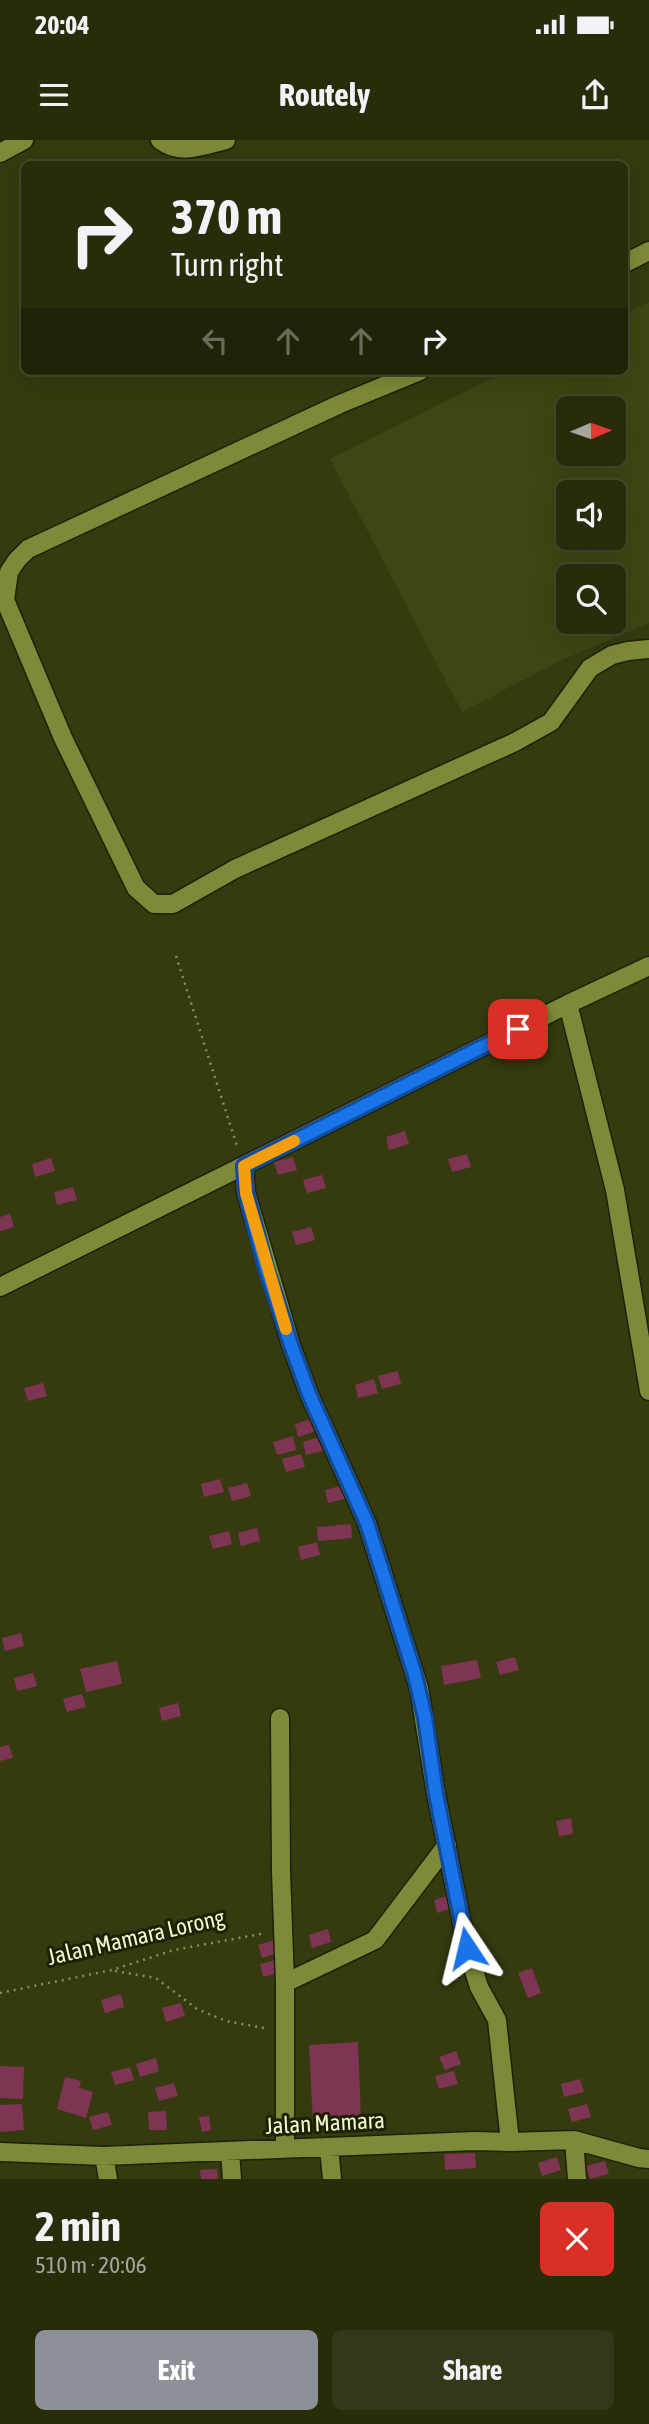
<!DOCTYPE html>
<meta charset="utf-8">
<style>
body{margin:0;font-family:"Asap Condensed",sans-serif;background:#343819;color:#f1f3f6;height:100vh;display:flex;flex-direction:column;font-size:26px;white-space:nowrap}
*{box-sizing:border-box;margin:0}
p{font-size:23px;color:#a5a79d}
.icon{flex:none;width:38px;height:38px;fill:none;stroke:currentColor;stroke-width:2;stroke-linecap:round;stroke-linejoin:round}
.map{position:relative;height:2039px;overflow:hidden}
.side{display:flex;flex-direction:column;background:#282c0b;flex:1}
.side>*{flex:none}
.guide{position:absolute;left:21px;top:21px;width:607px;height:214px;border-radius:10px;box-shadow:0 7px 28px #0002,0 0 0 2px #44482c;background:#282c0b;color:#f1f3f6;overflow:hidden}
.needle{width:46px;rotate:88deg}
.buttons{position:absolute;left:556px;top:256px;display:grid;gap:14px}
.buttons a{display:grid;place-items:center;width:70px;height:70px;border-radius:10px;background:#282c0b;box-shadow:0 7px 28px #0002,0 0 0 2px #44482c;font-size:35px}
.pin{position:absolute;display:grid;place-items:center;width:60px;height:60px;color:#fff;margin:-30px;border-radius:14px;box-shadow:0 4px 10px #0006}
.me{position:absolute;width:77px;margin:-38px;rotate:350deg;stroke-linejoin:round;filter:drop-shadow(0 0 5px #0008)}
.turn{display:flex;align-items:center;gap:24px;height:147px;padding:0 35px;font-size:32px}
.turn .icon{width:91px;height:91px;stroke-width:2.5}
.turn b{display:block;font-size:49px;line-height:60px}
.lanes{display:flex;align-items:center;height:66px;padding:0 35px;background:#0003;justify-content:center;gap:35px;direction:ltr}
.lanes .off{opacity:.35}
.round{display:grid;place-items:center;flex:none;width:74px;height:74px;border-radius:10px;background:#343819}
.overview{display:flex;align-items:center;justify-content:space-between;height:119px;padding:0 35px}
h1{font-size:42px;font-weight:700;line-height:52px}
.primary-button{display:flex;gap:14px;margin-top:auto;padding:14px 35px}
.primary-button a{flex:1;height:80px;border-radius:10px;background:#8c9099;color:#fff;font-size:28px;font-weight:700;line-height:80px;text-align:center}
.primary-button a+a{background:#343819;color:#f1f3f6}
.status{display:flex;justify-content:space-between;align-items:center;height:49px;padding:0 35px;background:#282c0b;direction:ltr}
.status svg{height:19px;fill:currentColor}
header{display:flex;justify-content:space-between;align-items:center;height:91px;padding:0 35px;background:#282c0b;font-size:32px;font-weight:700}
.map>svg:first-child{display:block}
.built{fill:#3f4513;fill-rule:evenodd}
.building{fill:#7e3554}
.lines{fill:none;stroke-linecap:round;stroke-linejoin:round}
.minor-casing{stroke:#1d2107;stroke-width:21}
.path{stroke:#878e63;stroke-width:2.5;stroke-dasharray:2 5;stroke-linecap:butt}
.minor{stroke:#7f8a38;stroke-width:18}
.route-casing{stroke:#114b97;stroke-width:18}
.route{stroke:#1a73e8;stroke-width:12}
.slow{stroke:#f59e0b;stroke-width:12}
.labels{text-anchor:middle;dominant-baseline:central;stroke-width:6;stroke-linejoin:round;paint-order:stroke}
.street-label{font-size:23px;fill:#f1f9d0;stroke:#1d2100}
</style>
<div class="status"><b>20:04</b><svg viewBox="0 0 49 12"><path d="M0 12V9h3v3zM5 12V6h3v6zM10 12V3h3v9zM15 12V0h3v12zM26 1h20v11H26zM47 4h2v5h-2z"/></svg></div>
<header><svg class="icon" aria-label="menu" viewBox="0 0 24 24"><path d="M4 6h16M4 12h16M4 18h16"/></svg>Routely<svg class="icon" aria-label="share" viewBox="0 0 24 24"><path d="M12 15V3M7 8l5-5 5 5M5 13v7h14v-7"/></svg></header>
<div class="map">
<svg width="649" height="2039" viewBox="0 0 649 2039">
<rect width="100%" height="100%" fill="#353b0f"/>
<path class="built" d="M649,162V483L560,521L462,572L330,319L507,231H625V173ZM569,268H614V313H569ZM569,352H614V397H569ZM569,436H614V481H569Z"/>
<path class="building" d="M405,991L409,1004L389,1010L386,997Z
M467,1014L471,1027L452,1032L448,1019Z
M293,1017L297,1030L278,1035L274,1022Z
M51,1018L55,1031L35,1037L32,1024Z
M322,1035L326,1048L307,1053L303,1040Z
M73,1047L77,1060L57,1065L54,1052Z
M10,1074L14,1087L0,1091V1077Z
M311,1087L315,1100L296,1105L292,1092Z
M398,1231L401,1244L382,1249L378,1236Z
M374,1239L378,1253L358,1258L355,1245Z
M43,1243L47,1256L28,1261L24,1248Z
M314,1278L317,1291L298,1297L295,1284Z
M293,1296L296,1310L277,1315L273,1302Z
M322,1296L326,1310L306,1315L303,1302Z
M301,1314L305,1327L286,1332L282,1319Z
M220,1339L224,1352L204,1357L201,1344Z
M247,1343L251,1356L232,1361L228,1348Z
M344,1345L348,1358L328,1363L325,1350Z
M351,1384L352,1398L318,1401L317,1387Z
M257,1388L260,1401L241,1406L238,1393Z
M229,1391L232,1404L213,1409L209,1396Z
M317,1402L320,1415L301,1420L298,1407Z
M21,1493L24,1506L5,1511L2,1498Z
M515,1517L519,1530L500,1535L496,1522Z
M477,1520L481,1538L444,1545L441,1526Z
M117,1521L122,1544L86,1552L80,1529Z
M33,1533L37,1546L17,1551L14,1538Z
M82,1554L86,1567L67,1572L63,1559Z
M178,1563L181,1576L162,1581L159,1568Z
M9,1605L13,1618L0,1621V1607Z
M571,1678L573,1694L559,1696L556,1681Z
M453,1754L456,1767L437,1773L434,1760Z
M328,1789L331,1802L312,1808L309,1795Z
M277,1799L281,1812L262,1818L258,1805Z
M279,1819L283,1832L263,1837L260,1824Z
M532,1828L541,1853L528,1858L518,1833Z
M121,1854L124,1867L105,1873L101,1860Z
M181,1863L185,1876L166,1882L162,1868Z
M358,1902L361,1981L313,1984L309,1905Z
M456,1911L461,1924L445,1930L439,1917Z
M156,1918L159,1931L140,1937L136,1924Z
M0,1926L24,1927L23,1959L0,1958Z
M130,1927L134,1940L115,1945L111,1932Z
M454,1931L458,1944L439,1949L435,1936Z
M65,1937L81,1941L79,1948L93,1952L86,1978L57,1969Z
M580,1939L584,1952L564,1957L561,1944Z
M174,1943L178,1956L159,1961L155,1948Z
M22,1964L24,1990L0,1992V1965Z
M587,1964L591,1977L572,1982L568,1969Z
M166,1971L167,1990H149L148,1972Z
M108,1972L112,1985L93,1990L89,1977Z
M209,1976L211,1990L202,1992L199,1977Z
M475,2013L476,2028L445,2030L444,2014Z
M557,2017L561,2030L542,2036L538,2023Z
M605,2021L609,2034L590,2039L586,2026Z
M217,2029L218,2039H201L200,2030Z"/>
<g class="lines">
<defs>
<path id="minor" d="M160,0C180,16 202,6 226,0
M0,13L24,0
M625,123L649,111
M420,231L340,264L28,409L17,420L9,432L5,460L63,598L136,748L154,764H173L235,729L515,602L551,582L590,528L612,515L628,511L649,509
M568,864L615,1050L649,1251
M244,1026L246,1053L291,1205L309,1254L367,1383L419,1548L436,1654L467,1808L479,1847L497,1880L510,2002
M0,1147L568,864L649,826
M280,1578L281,1731L285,1843
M574,2000L577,2039
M329,2007L332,2039
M285,2009V1843L375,1800L447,1705
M0,2012L104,2016L475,2001L510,2002L574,2000L639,2018L649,2019
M230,2012L232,2039
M104,2016L108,2039"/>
</defs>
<use href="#minor" class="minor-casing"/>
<path class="path" d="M176,816L238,1009
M115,1831L156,1838L197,1869L226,1881L269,1889
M0,1853L112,1830L174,1810L266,1793"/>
<use href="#minor" class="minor"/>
</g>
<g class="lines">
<defs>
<path id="route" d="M467,1808L436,1654L425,1578L415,1535L367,1383L309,1254L291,1205L266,1128L246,1053L244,1026L518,889"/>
</defs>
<use href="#route" class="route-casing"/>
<use href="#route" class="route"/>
<path class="slow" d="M286,1189L246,1053L244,1026L294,1001"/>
</g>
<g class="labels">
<g class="street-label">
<text transform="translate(136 1797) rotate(-13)">Jalan Mamara Lorong</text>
<text transform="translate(325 1983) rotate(-3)">Jalan Mamara</text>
</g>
</g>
</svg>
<div class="buttons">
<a><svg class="needle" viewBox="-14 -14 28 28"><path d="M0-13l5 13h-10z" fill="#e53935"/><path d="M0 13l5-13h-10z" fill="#a5a79d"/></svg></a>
<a><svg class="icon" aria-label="sound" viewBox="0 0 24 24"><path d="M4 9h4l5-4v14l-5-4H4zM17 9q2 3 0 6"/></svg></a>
<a><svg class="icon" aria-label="search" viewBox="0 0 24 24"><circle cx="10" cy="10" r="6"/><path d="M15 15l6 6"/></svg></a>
</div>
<div class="pin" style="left:518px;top:889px;background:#d93025"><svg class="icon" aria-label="arrive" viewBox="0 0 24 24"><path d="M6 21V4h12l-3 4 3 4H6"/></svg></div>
<svg class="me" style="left:467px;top:1808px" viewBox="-20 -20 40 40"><path d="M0-17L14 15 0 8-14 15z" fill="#1a73e8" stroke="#fff" stroke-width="4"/></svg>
<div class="guide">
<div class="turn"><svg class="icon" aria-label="right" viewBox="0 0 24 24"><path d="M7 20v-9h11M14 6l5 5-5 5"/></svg><div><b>370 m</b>Turn right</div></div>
<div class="lanes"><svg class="icon off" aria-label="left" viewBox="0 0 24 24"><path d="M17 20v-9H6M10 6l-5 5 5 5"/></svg><svg class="icon off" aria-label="ahead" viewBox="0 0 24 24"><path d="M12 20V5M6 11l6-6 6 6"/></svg><svg class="icon off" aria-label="ahead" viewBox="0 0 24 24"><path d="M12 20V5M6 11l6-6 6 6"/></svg><svg class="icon" aria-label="right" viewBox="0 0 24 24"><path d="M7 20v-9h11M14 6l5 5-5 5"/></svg></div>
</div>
</div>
<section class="side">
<div class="overview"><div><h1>2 min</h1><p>510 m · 20:06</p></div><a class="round" style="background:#d93025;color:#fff"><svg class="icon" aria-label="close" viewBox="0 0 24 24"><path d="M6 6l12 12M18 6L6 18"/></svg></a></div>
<div class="primary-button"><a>Exit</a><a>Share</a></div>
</section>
